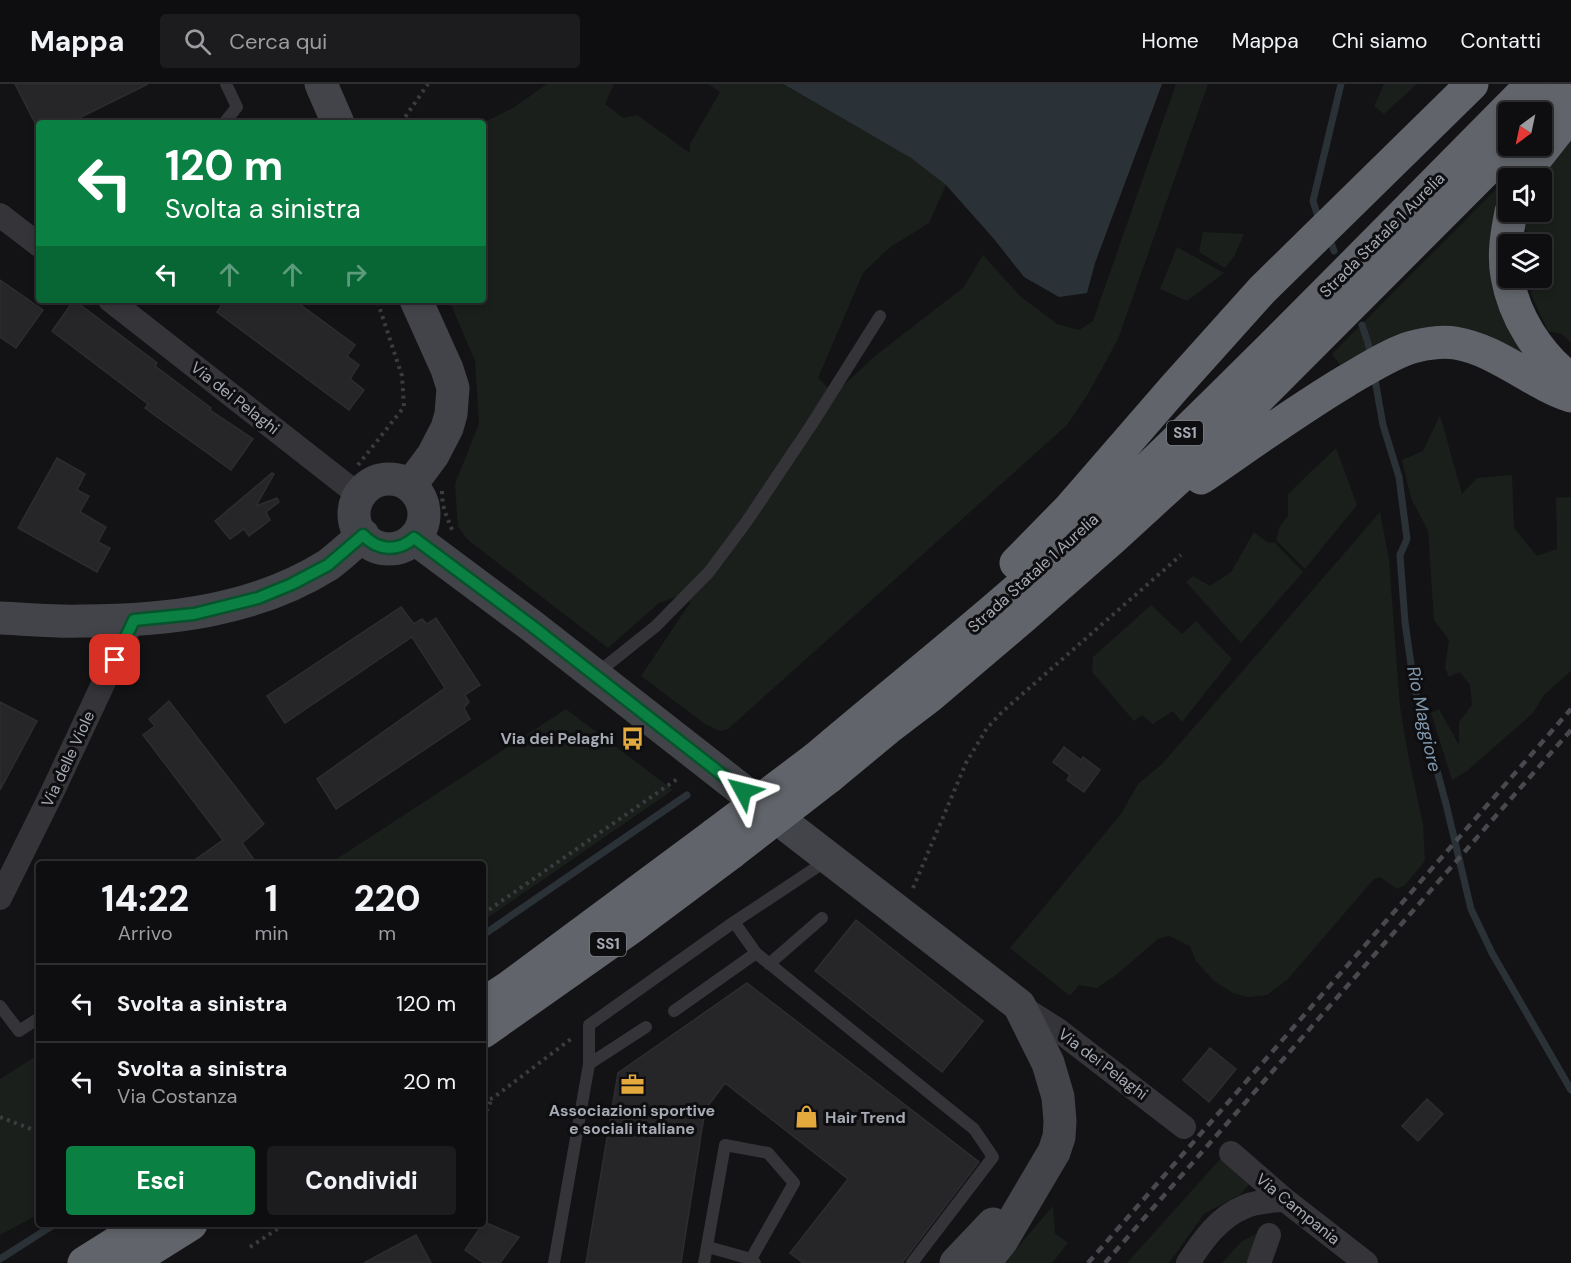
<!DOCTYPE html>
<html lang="it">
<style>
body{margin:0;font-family:"DM Sans",sans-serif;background:#1c1c1e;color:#f1f3f6;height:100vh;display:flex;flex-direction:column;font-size:22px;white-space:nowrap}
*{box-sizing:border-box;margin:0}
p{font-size:20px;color:#9b9c9f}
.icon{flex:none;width:33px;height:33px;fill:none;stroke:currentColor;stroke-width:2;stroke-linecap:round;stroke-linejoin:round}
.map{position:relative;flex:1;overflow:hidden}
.drawer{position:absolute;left:36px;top:777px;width:450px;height:366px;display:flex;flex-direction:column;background:#0e0e10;border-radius:6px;box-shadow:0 3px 9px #0003,0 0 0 2px #2e2e30}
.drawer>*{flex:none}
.hud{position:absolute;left:36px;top:36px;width:450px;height:183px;border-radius:6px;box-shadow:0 3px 9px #0003,0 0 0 2px #2e2e30;background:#0b8043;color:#fff;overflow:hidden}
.needle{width:39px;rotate:213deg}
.tools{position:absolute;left:1498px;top:18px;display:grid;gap:12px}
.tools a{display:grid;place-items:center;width:54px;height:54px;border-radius:6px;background:#0e0e10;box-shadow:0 3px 9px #0003,0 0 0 2px #2e2e30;font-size:30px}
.pin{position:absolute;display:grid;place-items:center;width:51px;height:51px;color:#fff;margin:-26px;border-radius:12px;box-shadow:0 3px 9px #0006}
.me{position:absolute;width:66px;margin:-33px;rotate:308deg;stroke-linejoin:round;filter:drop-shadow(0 0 4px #0008)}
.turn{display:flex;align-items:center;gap:21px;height:126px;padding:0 30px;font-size:27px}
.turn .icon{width:78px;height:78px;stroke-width:2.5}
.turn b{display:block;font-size:42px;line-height:51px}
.lanes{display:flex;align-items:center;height:57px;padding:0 30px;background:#0003;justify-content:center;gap:30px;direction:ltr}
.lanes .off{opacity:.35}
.eta{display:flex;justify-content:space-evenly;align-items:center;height:102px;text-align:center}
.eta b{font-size:36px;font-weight:800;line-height:42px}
.cta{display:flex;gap:12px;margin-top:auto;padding:12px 30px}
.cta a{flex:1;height:69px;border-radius:6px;background:#0b8043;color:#fff;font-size:24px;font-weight:800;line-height:69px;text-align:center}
.cta a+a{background:#1c1c1e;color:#f1f3f6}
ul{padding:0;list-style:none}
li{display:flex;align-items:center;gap:18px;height:78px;padding:0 30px;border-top:2px solid #2e2e30}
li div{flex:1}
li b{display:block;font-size:22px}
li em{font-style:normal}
header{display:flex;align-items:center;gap:36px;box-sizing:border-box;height:84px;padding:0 30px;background:#0e0e10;border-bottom:2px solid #2e2e30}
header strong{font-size:28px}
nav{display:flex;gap:33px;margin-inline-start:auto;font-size:21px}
.search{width:420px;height:54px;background:#1c1c1e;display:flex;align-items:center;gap:15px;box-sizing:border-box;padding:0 21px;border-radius:6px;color:#9b9c9f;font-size:22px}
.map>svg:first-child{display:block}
.green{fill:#1a1f1b}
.water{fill:#2b3237}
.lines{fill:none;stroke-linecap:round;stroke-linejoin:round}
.stream{stroke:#2b3237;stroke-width:7}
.building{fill:#262629;stroke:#2d2d31;stroke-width:1.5}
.path{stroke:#3b3c40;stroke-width:4;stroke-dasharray:3 4.5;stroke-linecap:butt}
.lane{stroke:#353539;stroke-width:12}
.street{stroke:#353539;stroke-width:24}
.secondary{stroke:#434449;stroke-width:33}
.highway{stroke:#61646a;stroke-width:33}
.rail{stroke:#48494e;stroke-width:4.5;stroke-dasharray:8 6;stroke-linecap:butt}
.highway-bridge{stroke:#61646a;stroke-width:33}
.route-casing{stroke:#07532c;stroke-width:15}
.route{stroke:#0b8043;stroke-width:10}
.labels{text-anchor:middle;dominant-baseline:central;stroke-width:6;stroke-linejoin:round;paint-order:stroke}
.shield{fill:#0e0e10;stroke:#787b83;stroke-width:1.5}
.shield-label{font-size:15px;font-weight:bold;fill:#a6aab4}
.street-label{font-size:16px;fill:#a6aab4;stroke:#0e0e10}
.poi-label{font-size:16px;font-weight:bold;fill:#a6aab4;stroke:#0e0e10;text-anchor:end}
.water-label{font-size:18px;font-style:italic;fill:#7f98ad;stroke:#0e0e10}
</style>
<header>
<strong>Mappa</strong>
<div class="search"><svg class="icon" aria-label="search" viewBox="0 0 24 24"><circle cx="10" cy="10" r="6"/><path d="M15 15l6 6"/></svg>Cerca qui</div>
<nav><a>Home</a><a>Mappa</a><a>Chi siamo</a><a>Contatti</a></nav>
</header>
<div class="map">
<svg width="1571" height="1179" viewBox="0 0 1571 1179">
<rect width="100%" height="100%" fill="#131315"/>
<path class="green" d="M547,0H614L605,20L623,34L637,31L690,69V60L720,8L708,0H782L911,74L946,101L929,139L889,164L863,189L818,294L834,310L875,272L964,203L983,171L1020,212L1057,240L1079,246L1093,237L1176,0H1208L1118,255L1088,310L1067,341L728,645L720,647L705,640L641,592L690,519L689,514L681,511L659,519L608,564L468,456L458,443L455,400L479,340L475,277L449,216H483V39H482L513,24Z
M1384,0H1417L1384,30L1374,22Z
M1571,49V259L1562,250L1548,247L1531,210L1532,194H1542V160H1533L1521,136L1523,128H1542V94Z
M1518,83L1507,103L1493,140L1529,277L1421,245L1399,249L1365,267L1341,282L1332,270Z
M1203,148L1244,150L1235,171L1225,184L1199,168Z
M1177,163L1224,189L1187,217L1160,205Z
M1440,331L1462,410L1477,394L1512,391L1514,444L1537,472L1557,465L1556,414L1571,413V587L1544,611L1533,629L1467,687L1452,696L1431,629L1439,625L1459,661V638L1472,621L1470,601L1460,588L1449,593L1445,584L1449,556L1434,536L1428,447L1411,414L1402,376L1423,367Z
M1336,364L1357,421L1305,485L1276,456L1280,442L1288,432V410Z
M1380,428L1389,475L1400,623L1408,670L1423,741L1425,777L1405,801L1397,805L1380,793L1373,796L1288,895L1267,911L1248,913L1233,909L1214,897L1196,877L1190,862L1169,852L1158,855L1116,891L1097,904L1079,901L1070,912L1010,864L1121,730L1138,700L1163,679Z
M1254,448L1267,458L1275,459L1303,488L1241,559L1186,498L1193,492L1210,502L1231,488Z
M1151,521L1182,550L1196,537L1232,575L1182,638L1173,627L1153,640L1142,631L1134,637L1092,588L1093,573Z
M566,625L673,706L483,837V780H329Z
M39,970V1130L0,1151V995Z
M1221,1074L1250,1099L1241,1110L1204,1130L1169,1179H1127Z
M1053,1122L1055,1149L1068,1159L1052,1179H1004Z
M1261,1147L1250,1179H1222L1241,1158Z"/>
<path class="water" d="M783,0H1162L1095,179L1087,209L1059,213L1024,193L994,155L946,101L911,74Z"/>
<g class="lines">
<path class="stream" d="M1317,130L1313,117L1341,0
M1331,158L1334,167
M1362,241L1368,259L1371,273
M1374,290L1383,341L1399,393L1407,455L1400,471L1405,538L1414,602L1446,720L1471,825L1492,869L1571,1006
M483,851L687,711
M0,1175L55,1140"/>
</g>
<path class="building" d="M15,0H148L69,39H35Z
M0,196L43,226L16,264L0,253Z
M74,216L157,279L155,282L211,324L210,326L253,355L231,386L145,324L148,320L52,247Z
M225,216H294L355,261L347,272L359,281L350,295L364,306L349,326L217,228Z
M57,374L85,390L77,406L89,412L80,428L106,443L98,458L110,464L97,488L18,444Z
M272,389L274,390L256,422L277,414L279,418L266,428L270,436L249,452L244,445L230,455L215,437Z
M401,523L414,540L422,535L427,540L436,534L480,601L465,611L469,618L464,624L470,635L336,725L317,695L445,604L412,553L285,639L267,612Z
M169,617L264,740L242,759L257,780H189L223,756L143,651L155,642L149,635Z
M0,618L37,637L0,706Z
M1064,663L1081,676L1083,673L1100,686L1084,708L1067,696L1070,691L1053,678Z
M856,836L983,937L942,988L815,887Z
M747,899L979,1078L902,1179H803L790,1169L848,1095L725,999L705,1026L681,1179H586L618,989Z
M1210,964L1236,985L1209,1018L1183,996Z
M1427,1015L1443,1030L1418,1057L1402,1042Z
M484,1138L519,1153L500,1179H484L465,1166Z
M416,1151L431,1179H364Z"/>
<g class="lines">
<path class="path" d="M401,39L428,0
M358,381L404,323L402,292L377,216
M442,407C442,425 447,433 453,448
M913,804L966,679L987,644L1002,628L1181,471
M483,830L680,693
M483,1018L493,1014L571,955
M0,1033L39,1048
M483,1034L492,1015
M250,1163L285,1140"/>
<path class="lane" d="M224,39L237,23L226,0
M596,590L656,542L709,488L747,437L812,340L880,232
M829,775L734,838L756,869L974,1045L993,1073L912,1179
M769,880L822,834
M0,922L19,947L39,934
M674,927L756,869
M589,980V941L734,838
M708,1163L751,1175
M554,1179L589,980L646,943
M704,1179L725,1061L768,1069L794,1099L751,1175L755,1179"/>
<path class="street" d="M0,131L39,161
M110,216L360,412
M0,814L50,713L133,536
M1020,922L1058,946L1184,1043
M1231,1069L1285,1116L1366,1179
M1188,1179C1202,1157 1219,1133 1244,1123C1257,1117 1271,1117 1285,1116
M1259,1179L1269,1151"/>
<path class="secondary" d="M321,0L338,39
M354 430a35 35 0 1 1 70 0a35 35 0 1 1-70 0Z
M410,402L433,371L447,344L451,330L453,304L447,285L416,216
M414,454L532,542L743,707
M0,534C27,535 55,538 82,537C166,537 255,527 328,481C340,472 351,462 363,451
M790,744L1019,921L1048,979L1058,1013L1060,1037L1059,1053L1054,1068L1002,1156L984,1179
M956,1179L993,1140"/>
<path class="highway" d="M1542,30L1571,1
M1524,94L1537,73L1571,30
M1511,128C1507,148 1503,171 1507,192C1514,233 1538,270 1571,296
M1201,394C1249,361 1296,327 1346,297C1365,286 1385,273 1406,265C1420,260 1441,257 1455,259C1498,266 1531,299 1571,312
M1016,479L1069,425L1174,304L1262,206L1472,0
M815,675C903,600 994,529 1079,450C1234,304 1382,151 1532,0
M829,693L887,645L929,613L1022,534L1113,454L1183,390L1510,62
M483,920L509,903L714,751
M483,948L632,843L731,769
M84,1179L146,1140
M129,1179L191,1140"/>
<path class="rail" d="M1088,1179L1571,625
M1105,1179L1571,646"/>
<path class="highway-bridge" d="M714,751L815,675
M731,769L829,693"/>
</g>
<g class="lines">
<defs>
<path id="route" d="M115,576L134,536L194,530L258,514L292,500L328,481L363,451C378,467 398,468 414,454L532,542L743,707"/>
</defs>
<use href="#route" class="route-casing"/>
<use href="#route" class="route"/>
</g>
<defs>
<symbol id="bus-bare" viewBox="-9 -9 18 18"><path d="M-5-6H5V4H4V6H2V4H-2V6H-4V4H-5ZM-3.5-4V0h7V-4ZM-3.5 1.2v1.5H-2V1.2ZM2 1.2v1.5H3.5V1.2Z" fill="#e3a93d" stroke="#0e0e10" stroke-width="2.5" paint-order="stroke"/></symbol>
<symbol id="office-bare" viewBox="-9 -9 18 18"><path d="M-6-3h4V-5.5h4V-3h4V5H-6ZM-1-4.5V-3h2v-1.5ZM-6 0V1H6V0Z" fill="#e3a93d" stroke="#0e0e10" stroke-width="2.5" paint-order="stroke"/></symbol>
<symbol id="shop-bare" viewBox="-9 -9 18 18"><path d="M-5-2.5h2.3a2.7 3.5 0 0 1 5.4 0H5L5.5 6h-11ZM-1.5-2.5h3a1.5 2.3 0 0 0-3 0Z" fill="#e3a93d" stroke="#0e0e10" stroke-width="2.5" paint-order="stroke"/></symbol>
</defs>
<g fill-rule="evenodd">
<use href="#bus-bare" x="616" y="638" width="33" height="33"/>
<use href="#office-bare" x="616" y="984" width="33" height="33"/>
<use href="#shop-bare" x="790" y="1016" width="33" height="33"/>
</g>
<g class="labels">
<g class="shield">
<rect x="1167" y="337" width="36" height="24" rx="4.5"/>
<rect x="590" y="848" width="36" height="24" rx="4.5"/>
</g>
<g class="shield-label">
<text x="1185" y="349">SS1</text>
<text x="608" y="860">SS1</text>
</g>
<g class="street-label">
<text transform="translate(1382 151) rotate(-45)">Strada Statale 1 Aurelia</text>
<text transform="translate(235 314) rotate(38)">Via dei Pelaghi</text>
<text transform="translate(1033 489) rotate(-42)">Strada Statale 1 Aurelia</text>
<text transform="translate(68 675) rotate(-65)">Via delle Viole</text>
<text transform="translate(1103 980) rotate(37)">Via dei Pelaghi</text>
<text transform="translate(1298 1125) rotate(39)">Via Campania</text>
</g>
<g class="poi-label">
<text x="614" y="654">Via dei Pelaghi</text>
<text x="632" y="1026" text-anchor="middle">Associazioni sportive<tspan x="632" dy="18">e sociali italiane</tspan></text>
<text x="825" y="1033" text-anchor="start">Hair Trend</text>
</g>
<g class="water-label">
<text transform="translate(1424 635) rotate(78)">Rio Maggiore</text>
</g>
</g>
</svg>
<div class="tools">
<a><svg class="needle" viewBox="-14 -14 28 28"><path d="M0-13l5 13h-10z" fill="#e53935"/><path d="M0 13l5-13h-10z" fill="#9b9c9f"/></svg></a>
<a><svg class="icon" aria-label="sound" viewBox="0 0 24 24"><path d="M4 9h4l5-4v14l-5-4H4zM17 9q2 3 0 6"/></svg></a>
<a><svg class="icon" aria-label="layers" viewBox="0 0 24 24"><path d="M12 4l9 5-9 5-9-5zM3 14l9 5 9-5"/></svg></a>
</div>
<div class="pin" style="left:115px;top:576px;background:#d93025"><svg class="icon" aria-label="arrive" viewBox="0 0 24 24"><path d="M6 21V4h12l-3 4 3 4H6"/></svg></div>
<svg class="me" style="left:743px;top:707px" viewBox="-20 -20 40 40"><path d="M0-17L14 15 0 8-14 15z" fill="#0b8043" stroke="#fff" stroke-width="4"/></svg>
<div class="hud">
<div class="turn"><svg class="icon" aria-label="left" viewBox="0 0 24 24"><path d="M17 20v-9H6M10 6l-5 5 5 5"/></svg><div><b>120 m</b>Svolta a sinistra</div></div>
<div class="lanes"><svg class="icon" aria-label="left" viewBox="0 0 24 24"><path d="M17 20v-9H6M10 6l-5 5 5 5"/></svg><svg class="icon off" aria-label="ahead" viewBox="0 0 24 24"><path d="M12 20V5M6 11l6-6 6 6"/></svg><svg class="icon off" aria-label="ahead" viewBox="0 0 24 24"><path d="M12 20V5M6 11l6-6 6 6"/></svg><svg class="icon off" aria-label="right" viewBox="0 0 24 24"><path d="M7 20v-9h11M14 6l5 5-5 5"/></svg></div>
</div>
<section class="drawer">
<div class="eta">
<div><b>14:22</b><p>Arrivo</p></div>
<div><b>1</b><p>min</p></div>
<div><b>220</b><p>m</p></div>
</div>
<ul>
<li><svg class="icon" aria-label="left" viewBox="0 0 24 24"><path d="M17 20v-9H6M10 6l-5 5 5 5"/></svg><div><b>Svolta a sinistra</b></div><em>120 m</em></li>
<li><svg class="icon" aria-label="left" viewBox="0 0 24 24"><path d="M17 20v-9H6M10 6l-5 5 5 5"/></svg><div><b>Svolta a sinistra</b><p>Via Costanza</p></div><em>20 m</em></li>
</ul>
<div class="cta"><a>Esci</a><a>Condividi</a></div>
</section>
</div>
